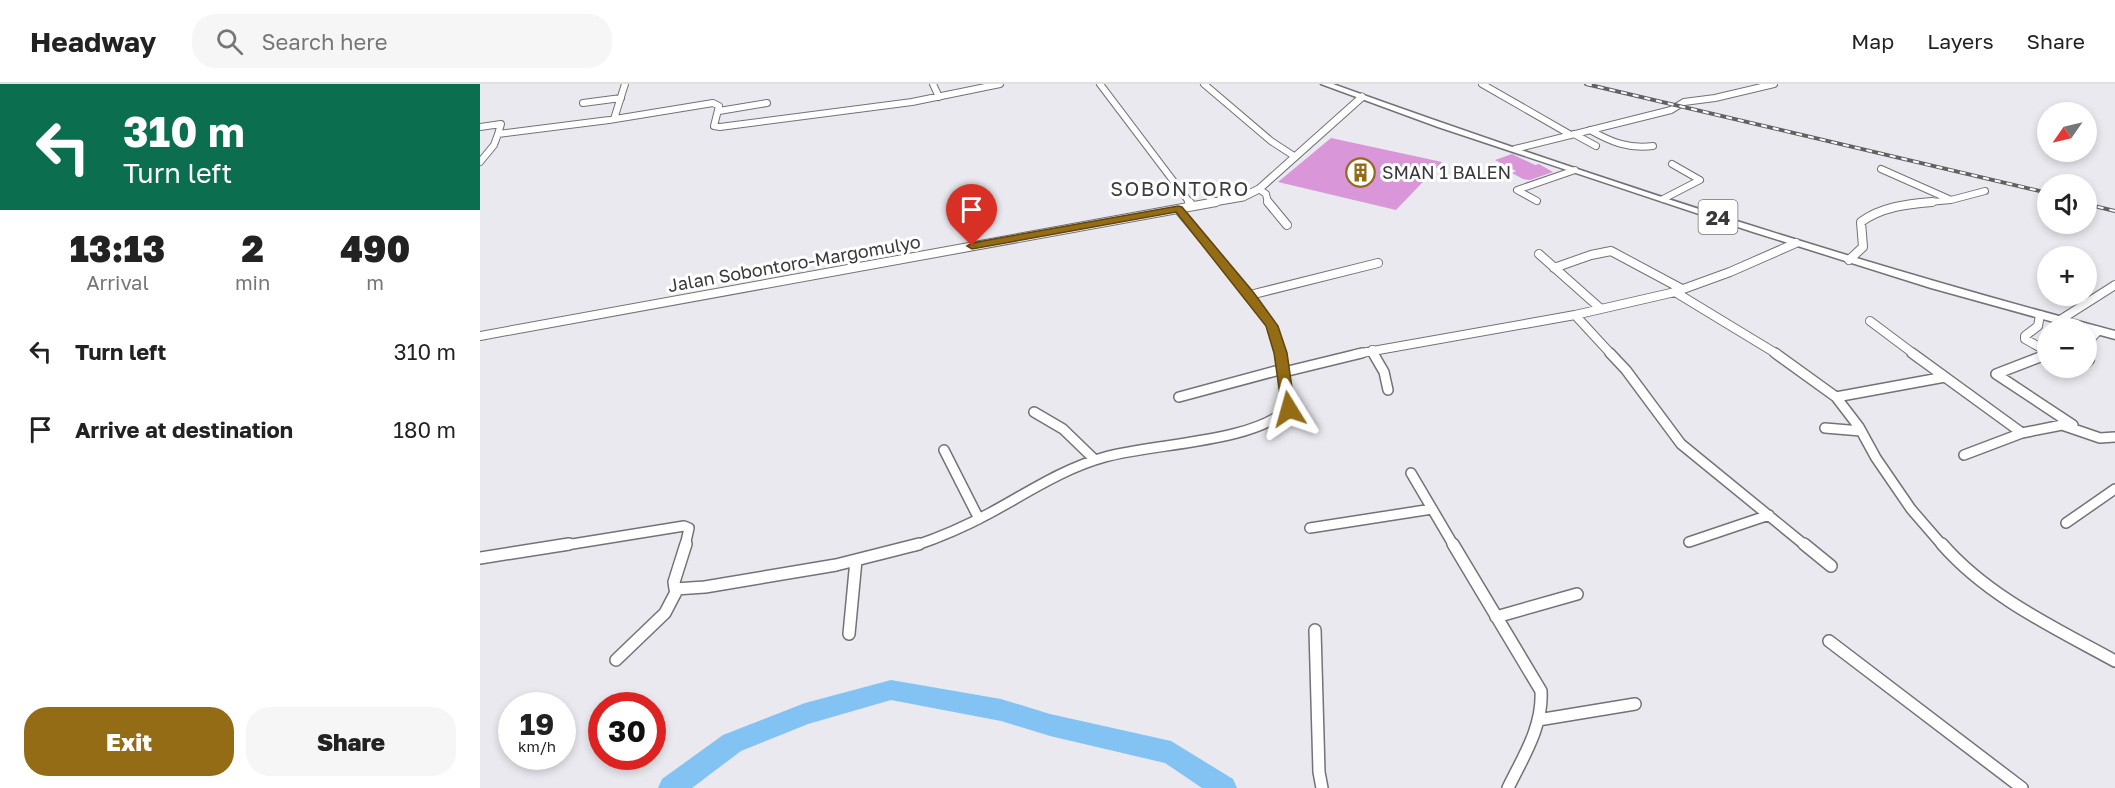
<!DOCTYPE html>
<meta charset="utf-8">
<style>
body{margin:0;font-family:"Golos Text",sans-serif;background:#f6f6f6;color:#222;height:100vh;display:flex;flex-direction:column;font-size:22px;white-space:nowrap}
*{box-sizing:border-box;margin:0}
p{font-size:20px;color:#767676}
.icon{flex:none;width:33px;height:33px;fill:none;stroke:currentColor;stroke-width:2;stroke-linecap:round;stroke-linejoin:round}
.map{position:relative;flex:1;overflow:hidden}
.sheet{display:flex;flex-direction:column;background:#fff;width:480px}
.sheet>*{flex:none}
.hud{background:#0b6e4f;color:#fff;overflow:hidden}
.needle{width:39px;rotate:236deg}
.fabs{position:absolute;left:1557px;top:18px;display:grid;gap:12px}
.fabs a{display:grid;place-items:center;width:60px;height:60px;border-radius:50%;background:#fff;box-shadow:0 3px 9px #0003;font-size:30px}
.speed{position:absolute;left:18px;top:608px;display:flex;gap:12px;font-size:30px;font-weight:700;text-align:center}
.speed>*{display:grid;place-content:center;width:78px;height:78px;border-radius:50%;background:#fff;box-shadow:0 3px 9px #0003;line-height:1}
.speed small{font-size:15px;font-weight:400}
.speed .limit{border:9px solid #d22;background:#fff;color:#111}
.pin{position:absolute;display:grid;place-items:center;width:51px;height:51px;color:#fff;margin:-62px -26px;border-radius:50% 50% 50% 0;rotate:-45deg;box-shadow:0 0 6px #0007}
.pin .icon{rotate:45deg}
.me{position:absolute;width:66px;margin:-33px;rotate:352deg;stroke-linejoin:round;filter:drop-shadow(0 0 4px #0008)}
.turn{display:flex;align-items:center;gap:21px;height:126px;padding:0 24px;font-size:27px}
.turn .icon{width:78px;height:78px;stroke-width:2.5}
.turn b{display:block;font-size:42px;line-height:51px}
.eta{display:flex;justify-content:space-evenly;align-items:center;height:102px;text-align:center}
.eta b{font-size:36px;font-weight:800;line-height:42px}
.button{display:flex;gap:12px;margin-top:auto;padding:12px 24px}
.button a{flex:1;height:69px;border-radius:24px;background:#936c15;color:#fff;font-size:24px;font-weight:800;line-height:69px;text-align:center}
.button a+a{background:#f6f6f6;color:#222}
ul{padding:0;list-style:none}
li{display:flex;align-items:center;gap:18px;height:78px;padding:0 24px}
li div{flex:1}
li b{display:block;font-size:22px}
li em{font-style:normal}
header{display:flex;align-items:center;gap:36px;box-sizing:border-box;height:84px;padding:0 30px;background:#fff;border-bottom:2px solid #e0e0e0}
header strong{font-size:28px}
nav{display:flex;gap:33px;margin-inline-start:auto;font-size:21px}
.search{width:420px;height:54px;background:#f6f6f6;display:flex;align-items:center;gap:15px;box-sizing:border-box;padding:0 21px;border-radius:24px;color:#767676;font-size:22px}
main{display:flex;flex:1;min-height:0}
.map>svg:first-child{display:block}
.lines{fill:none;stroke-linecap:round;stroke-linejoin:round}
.river{fill:#83c3f3;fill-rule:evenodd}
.building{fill:#d996d8}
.minor-far3-casing{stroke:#737277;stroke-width:8}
.minor-far2-casing{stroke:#737277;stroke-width:10}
.minor-far1-casing{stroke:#737277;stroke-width:12}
.minor-casing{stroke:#737277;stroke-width:14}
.tertiary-far1-casing{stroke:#737277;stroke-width:9}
.tertiary-casing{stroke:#737277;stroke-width:10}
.trunk-casing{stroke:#737277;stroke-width:3}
.minor-far3{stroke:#fff;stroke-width:6}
.minor-far2{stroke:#fff;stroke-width:8}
.minor-far1{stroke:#fff;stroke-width:9}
.minor{stroke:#fff;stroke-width:11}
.tertiary-far1{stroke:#fff;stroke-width:7}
.tertiary{stroke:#fff;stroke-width:8}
.trunk{fill:#fff;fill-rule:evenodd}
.rail-casing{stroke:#616063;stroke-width:4}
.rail{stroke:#fff;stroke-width:2;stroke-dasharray:6;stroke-linecap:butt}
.route{fill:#936c15;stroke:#60460e;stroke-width:1.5}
.labels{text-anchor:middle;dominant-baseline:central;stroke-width:6;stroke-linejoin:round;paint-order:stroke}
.far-poi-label{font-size:18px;fill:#39393b;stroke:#fff;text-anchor:start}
.far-street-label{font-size:18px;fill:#39393b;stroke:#fff}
.far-quarter-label{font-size:20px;letter-spacing:1.5px;fill:#3c3b40;stroke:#fff}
.shield{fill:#fff;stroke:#747476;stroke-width:1.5}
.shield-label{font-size:20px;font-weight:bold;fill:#39393b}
</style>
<header>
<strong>Headway</strong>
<div class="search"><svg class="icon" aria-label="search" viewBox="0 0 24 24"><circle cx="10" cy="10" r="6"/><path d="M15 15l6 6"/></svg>Search here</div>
<nav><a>Map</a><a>Layers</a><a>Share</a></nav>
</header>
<main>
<section class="sheet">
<div class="hud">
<div class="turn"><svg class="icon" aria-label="left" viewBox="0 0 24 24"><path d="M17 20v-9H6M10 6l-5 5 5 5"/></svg><div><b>310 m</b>Turn left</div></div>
</div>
<div class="eta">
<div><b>13:13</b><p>Arrival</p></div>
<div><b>2</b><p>min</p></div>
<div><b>490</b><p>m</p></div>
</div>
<ul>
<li><svg class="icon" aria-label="left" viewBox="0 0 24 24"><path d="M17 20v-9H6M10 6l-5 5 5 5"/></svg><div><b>Turn left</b></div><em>310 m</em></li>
<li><svg class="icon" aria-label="arrive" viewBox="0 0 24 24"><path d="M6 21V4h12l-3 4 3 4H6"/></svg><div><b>Arrive at destination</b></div><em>180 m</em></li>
</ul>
<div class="button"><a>Exit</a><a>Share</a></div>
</section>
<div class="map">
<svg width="1635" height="704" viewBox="0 0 1635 704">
<rect width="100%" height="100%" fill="#eae9ef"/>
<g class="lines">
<path class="river" d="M411,596L521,615L570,630L691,657L753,695L757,704H722L685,679L570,652L521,637L411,616L328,640L261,667L212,704H178L182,695L243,651L325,619Z"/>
</g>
<path class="building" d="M851,54L962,78L916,126L798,98Z
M1032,70L1055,81L1059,80L1073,88L1050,96L1043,95L1032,89L1036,87L1015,76Z"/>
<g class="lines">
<defs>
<path id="minor-far3" d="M453,0L459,13
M620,0L710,119
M724,0L791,57L814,72
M1002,0L1091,51
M103,19L141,14
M239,27L287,19
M134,35L145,0
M0,43L21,40L18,50L129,36L233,19L239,22L234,42L240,43L432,18L520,0
M1110,46C1131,58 1148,65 1173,62
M1094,50L1116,62
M1035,65L1191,26L1204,18L1235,14L1294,0
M0,78L14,61L18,50
M1401,85L1471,116L1505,107
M779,105L786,110L788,119
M1183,115L1220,96L1192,80
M1057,117L1037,106L1095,86
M1437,119L1471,116"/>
<path id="minor-far2" d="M709,118L712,122
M788,118L807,141
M698,125L770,211L792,242L800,270
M1059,170L1121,225L1195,208
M1369,176L1383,163L1381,138C1401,123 1427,120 1452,118
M1074,184L1111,171L1131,167L1202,205
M770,211L898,179
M1121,225L1095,231L1131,270
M1560,231L1558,242L1545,252V255L1568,268
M1580,236L1635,201
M1390,237L1434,270
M1606,260L1618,247
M892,266L894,270
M876,270L1095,231
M1297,270L1195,208L1250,188L1316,159"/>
<path id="minor-far1" d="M893,269L904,288L908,306
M1130,269L1146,286L1201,360L1326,462
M1295,269L1356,313L1379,343L1396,374L1431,425L1463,462
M1432,269L1465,293
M1568,270L1516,290L1593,341
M1606,272L1609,276L1606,279
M804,288L882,269
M699,313L803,285
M1356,313L1465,293L1542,349L1582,341L1620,354L1635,353
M554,328L583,345L614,375
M1345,344L1381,347
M464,366L499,435
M1484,371L1542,349
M931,389L974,462
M1586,439L1635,405
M830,444L952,425
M1209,458L1289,431
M80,462L204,442L209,444L205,462
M434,462C461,453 486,442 510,429C547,409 584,384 625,373C675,359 773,359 809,324L800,269"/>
<path id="minor" d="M206,460L194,498L195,505L225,503L356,481L439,460
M973,460L1061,607C1063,643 1043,673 1028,704
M1324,460L1351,482
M1462,460C1508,513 1575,544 1635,577
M0,474L89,460
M1016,533L1097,510
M835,546L839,688L842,704
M369,550L376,476
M1349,557L1542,704
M136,576L185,529L197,506
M1058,636L1155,620"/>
<path id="tertiary-far1" d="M728,119L763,113L779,105L882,13"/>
<path id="tertiary" d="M0,252L736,118"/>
<path id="trunk" d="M841,0H853C1109,92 1372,178 1635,247V255L1606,247V244H1595L1451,204L1273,148L958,43Z"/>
</defs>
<use href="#minor-far3" class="minor-far3-casing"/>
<use href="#minor-far2" class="minor-far2-casing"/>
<use href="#minor-far1" class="minor-far1-casing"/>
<use href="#minor" class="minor-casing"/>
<use href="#tertiary-far1" class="tertiary-far1-casing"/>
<use href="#tertiary" class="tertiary-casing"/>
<use href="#trunk" class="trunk-casing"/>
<use href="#minor-far3" class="minor-far3"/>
<use href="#minor-far2" class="minor-far2"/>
<use href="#minor-far1" class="minor-far1"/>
<use href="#minor" class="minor"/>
<use href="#tertiary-far1" class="tertiary-far1"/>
<use href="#tertiary" class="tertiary"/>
<use href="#trunk" class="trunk"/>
<defs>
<path id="rail" d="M1106,0L1568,109
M1606,120L1635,127"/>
</defs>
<use href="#rail" class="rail-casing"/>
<use href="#rail" class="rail"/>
</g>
<path class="route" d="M698,122L702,123L774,209L798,242L807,269L815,325L813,328H804L802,325L794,269L786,242L696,128L492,165L487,162L492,159Z"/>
<defs>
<symbol id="building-ring" viewBox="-11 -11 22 22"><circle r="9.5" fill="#fff" stroke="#936c15" stroke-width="1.5"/><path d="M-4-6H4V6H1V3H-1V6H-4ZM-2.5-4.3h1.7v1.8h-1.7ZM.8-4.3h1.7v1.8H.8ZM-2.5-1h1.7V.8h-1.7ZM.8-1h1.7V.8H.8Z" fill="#936c15"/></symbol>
</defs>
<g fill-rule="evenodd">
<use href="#building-ring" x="864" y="72" width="33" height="33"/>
</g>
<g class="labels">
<g class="far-poi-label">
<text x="902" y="88">SMAN 1 BALEN</text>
</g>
<g class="far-street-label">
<text transform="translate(314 179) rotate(-10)">Jalan Sobontoro-Margomulyo</text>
</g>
<g class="far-quarter-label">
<text x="700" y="104">SOBONTORO</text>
</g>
<rect class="shield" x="1218.5" y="116" width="39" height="34" rx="4.5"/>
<g class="shield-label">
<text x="1238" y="133">24</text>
</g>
</g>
</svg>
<div class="fabs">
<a><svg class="needle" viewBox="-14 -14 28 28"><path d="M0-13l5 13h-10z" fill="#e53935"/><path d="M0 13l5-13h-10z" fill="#767676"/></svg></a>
<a><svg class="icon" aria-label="sound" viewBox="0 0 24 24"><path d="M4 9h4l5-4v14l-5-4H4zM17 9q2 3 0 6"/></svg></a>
<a>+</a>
<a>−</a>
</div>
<div class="speed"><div>19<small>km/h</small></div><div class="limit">30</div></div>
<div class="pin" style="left:492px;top:162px;background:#d93025"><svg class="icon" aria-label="arrive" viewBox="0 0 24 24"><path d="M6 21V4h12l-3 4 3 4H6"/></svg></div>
<svg class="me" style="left:809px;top:325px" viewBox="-20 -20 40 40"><path d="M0-17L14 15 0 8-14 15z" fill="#936c15" stroke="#fff" stroke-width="4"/></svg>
</div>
</main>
